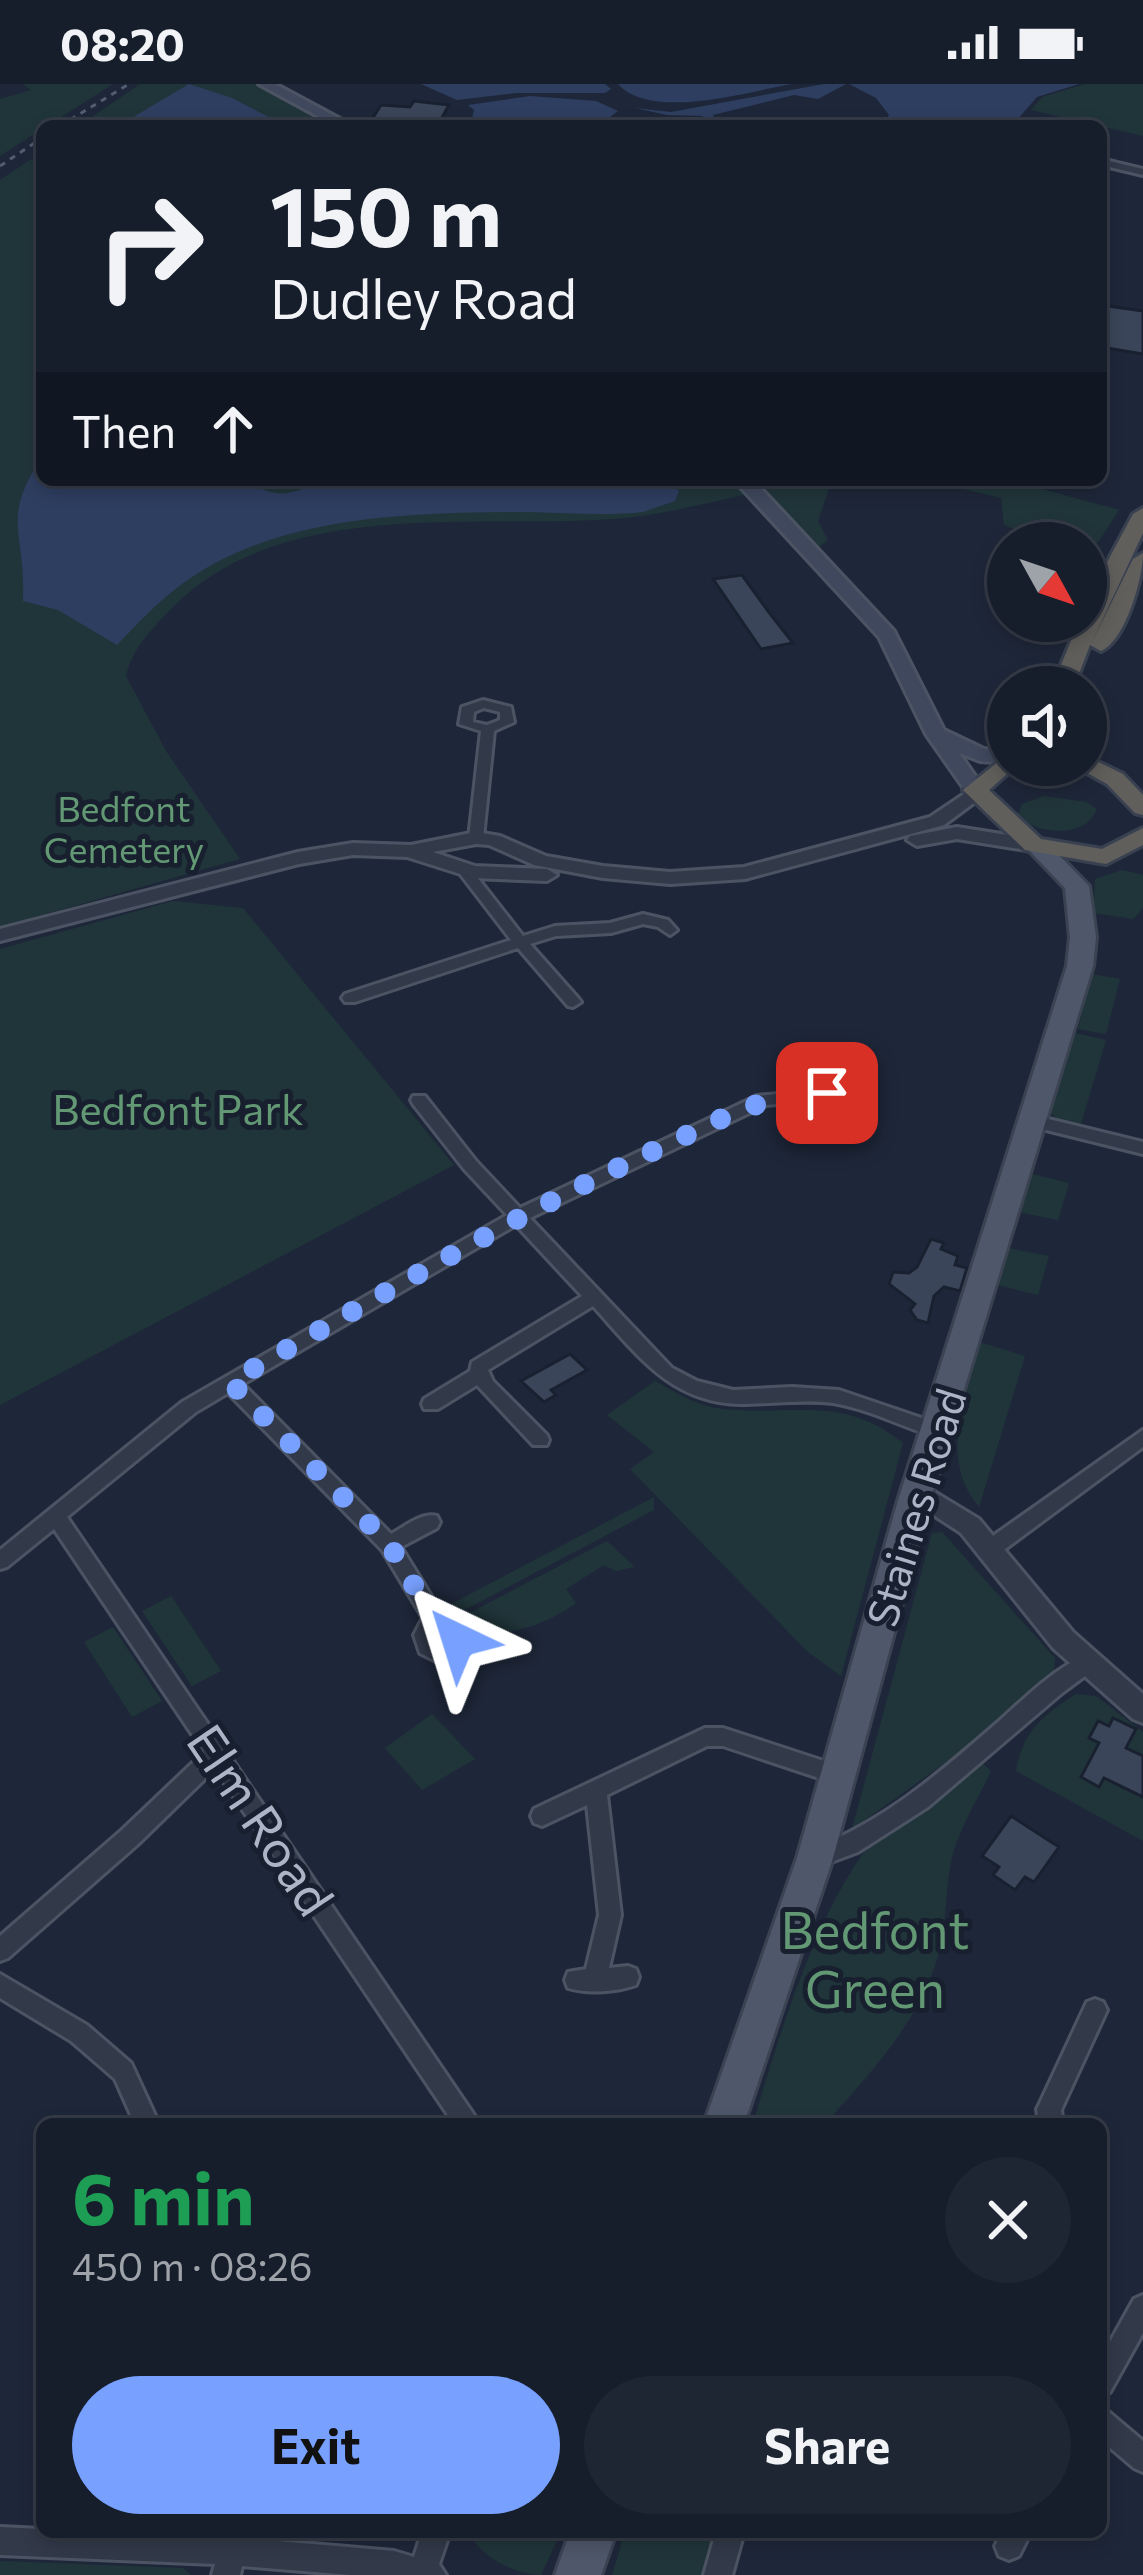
<!DOCTYPE html>
<meta charset="utf-8">
<style>
body{margin:0;font-family:Commissioner,sans-serif;background:#1f2633;color:#f1f3f6;height:100vh;display:flex;flex-direction:column;font-size:45px;white-space:nowrap}
*{box-sizing:border-box;margin:0}
p{font-size:39px;color:#9ea2a9}
.icon{flex:none;width:66px;height:66px;fill:none;stroke:currentColor;stroke-width:2;stroke-linecap:round;stroke-linejoin:round}
.map{position:relative;flex:1;overflow:hidden}
.sheet{position:absolute;left:36px;top:2034px;width:1071px;height:420px;display:flex;flex-direction:column;background:#161d2b;border-radius:18px;box-shadow:0 6px 18px #0003,0 0 0 3px #353b47}
.sheet>*{flex:none}
.banner{position:absolute;left:36px;top:36px;width:1071px;height:366px;border-radius:18px;box-shadow:0 6px 18px #0003,0 0 0 3px #353b47;background:#161d2b;color:#f1f3f6;overflow:hidden}
.needle{width:78px;rotate:130deg}
.fabs{position:absolute;left:987px;top:438px;display:grid;gap:24px}
.fabs a{display:grid;place-items:center;width:120px;height:120px;border-radius:50%;background:#161d2b;box-shadow:0 6px 18px #0003,0 0 0 3px #353b47;font-size:60px}
.pin{position:absolute;display:grid;place-items:center;width:102px;height:102px;color:#fff;margin:-51px;border-radius:24px;box-shadow:0 6px 18px #0006}
.me{position:absolute;width:132px;margin:-66px;rotate:319deg;stroke-linejoin:round;filter:drop-shadow(0 0 9px #0008)}
.turn{display:flex;align-items:center;gap:42px;height:252px;padding:0 36px;font-size:54px}
.turn .icon{width:156px;height:156px;stroke-width:2.5}
.turn b{display:block;font-size:84px;line-height:102px}
.then{display:flex;align-items:center;height:114px;padding:0 36px;background:#0003;gap:24px;font-size:45px}
.round{display:grid;place-items:center;flex:none;width:126px;height:126px;border-radius:63px;background:#1f2633}
.headline{display:flex;align-items:center;justify-content:space-between;height:204px;padding:0 36px}
h1{font-size:72px;font-weight:700;line-height:90px;color:#1e9e55}
.action{display:flex;gap:24px;margin-top:auto;padding:24px 36px}
.action a{flex:1;height:138px;border-radius:72px;background:#78a0ff;color:#111;font-size:48px;font-weight:700;line-height:138px;text-align:center}
.action a+a{background:#1f2633;color:#f1f3f6}
.status{display:flex;justify-content:space-between;align-items:center;height:84px;padding:0 60px;background:#161d2b;direction:ltr}
.status svg{height:33px;fill:currentColor}
.map>svg:first-child{display:block}
.green{fill:#20353a}
.water{fill:#2e3e60}
.building{fill:#3a4559;stroke:#192130;stroke-width:3}
.lines{fill:none;stroke-linecap:round;stroke-linejoin:round}
.minor-casing{stroke:#4c5464;stroke-width:6}
.tertiary-casing{stroke:#4c5464;stroke-width:6}
.secondary-casing{stroke:#4c5464;stroke-width:6}
.primary-casing{stroke:#3b4353;stroke-width:6}
.trunk-casing{stroke:#394151;stroke-width:6}
.minor{fill:#323949;fill-rule:evenodd}
.tertiary{fill:#323949;fill-rule:evenodd}
.secondary{fill:#3f485d;fill-rule:evenodd}
.primary{fill:#4f586a;fill-rule:evenodd}
.trunk{fill:#605f5c;fill-rule:evenodd}
.rail{stroke:#535d71;stroke-width:3;stroke-dasharray:6 6;stroke-linecap:butt}
.route{stroke:#78a0ff;stroke-width:21;stroke-dasharray:0 37.8}
.labels{text-anchor:middle;dominant-baseline:central;stroke-width:10;stroke-linejoin:round;paint-order:stroke}
.far-park-label{font-size:36px;fill:#629873;stroke:#181f2e}
.park-label{font-size:42px;fill:#629873;stroke:#181f2e}
.street-label{font-size:42px;fill:#acb4c6;stroke:#181f2e}
.near-street-label{font-size:51px;fill:#acb4c6;stroke:#181f2e}
.near-park-label{font-size:51px;fill:#629873;stroke:#181f2e}
</style>
<div class="status"><b>08:20</b><svg viewBox="0 0 49 12"><path d="M0 12V9h3v3zM5 12V6h3v6zM10 12V3h3v9zM15 12V0h3v12zM26 1h20v11H26zM47 4h2v5h-2z"/></svg></div>
<div class="map">
<svg width="1143" height="2491" viewBox="0 0 1143 2491">
<rect width="100%" height="100%" fill="#1e2739"/>
<path class="green" d="M22,0H113L0,72V15L31,6Z
M140,0H260L338,42H79Z
M1085,0H1143V52L1031,26L1042,13Z
M42,68V396H735L750,410C709,418 666,430 625,434C482,447 283,409 171,525C151,546 133,563 126,592L166,667L240,775L0,843V96Z
M748,396H832L818,437L828,456L818,464Z
M947,396H1010L1119,426L1093,466L1086,465V459L1045,458L1004,441L1001,414L955,403Z
M1044,712L1086,718L1097,725C1084,756 1040,749 1017,734L1022,720Z
M1122,786L1143,791V824L1133,835L1093,829L1095,795Z
M173,817L243,824L454,1081L0,1321V865Z
M1092,890L1120,895L1106,950L1078,945Z
M1075,949L1106,956L1081,1040L1058,1035L1048,1027Z
M1032,1090L1069,1099L1058,1136L1019,1128Z
M1008,1164L1049,1172L1038,1211L997,1201Z
M979,1258L1025,1272L979,1423C938,1375 966,1314 979,1258Z
M655,1297C676,1309 699,1323 724,1325C793,1332 843,1310 903,1359L841,1592L808,1568L630,1385L654,1368L607,1331Z
M654,1413V1426L453,1532L438,1527Z
M942,1448L1055,1574L1054,1588L983,1652L852,1745L932,1449Z
M607,1457L635,1483L616,1487L604,1481L566,1505L576,1519C541,1544 513,1549 471,1553L458,1535Z
M171,1512L221,1587L192,1602L142,1527Z
M113,1543L162,1617L132,1633L84,1558Z
M1076,1610L1096,1612L1143,1648V1757L1016,1687C1023,1647 1042,1632 1076,1610Z
M432,1630L475,1675L422,1706L385,1664Z
M982,1679L991,1687C976,1719 953,1754 949,1790C945,1817 946,1845 938,1872C919,1939 869,1990 825,2040H753C777,1956 820,1817 876,1753C900,1726 952,1701 982,1679Z
M469,2448H561L541,2491C515,2491 479,2472 469,2448Z
M625,2448H720L708,2491H612Z
M0,2477L183,2484L191,2491H0Z"/>
<path class="water" d="M189,0L232,14L286,42L134,40L135,32Z
M421,0H605L611,5L605,9H516L457,16Z
M618,0H792C746,8 651,37 618,0Z
M824,0H846L818,15L794,11L713,31L717,42H698L707,38L702,32L667,31L635,24L671,28Z
M849,0H1079L1037,13L1012,42H895L885,37L889,31L876,14Z
M530,12L596,17L618,27L610,33L621,42H470L474,26L468,21Z
M42,373V396H250C268,413 286,412 307,403L299,396H668L679,407L675,417L643,428C597,433 551,427 504,428C403,429 279,434 192,493C163,512 141,536 117,561L58,526L23,517C26,445 0,436 42,373Z"/>
<path class="building" d="M414,17L449,21L439,39L369,40L381,21L410,23Z
M1101,221L1143,227V270L1101,263Z
M742,491L768,527L793,559L761,565L713,495Z
M931,1155L944,1159L941,1165L958,1172L955,1181L967,1184L960,1207L944,1203L934,1212L928,1239L917,1236L910,1226L915,1220L889,1200L893,1188L909,1189L917,1183Z
M570,1270L587,1286L551,1306L556,1311L544,1318L521,1297Z
M1113,1634L1136,1645L1126,1664L1143,1672V1713L1104,1694L1099,1703L1081,1693L1099,1659L1089,1654L1098,1637L1109,1642Z
M1011,1732L1059,1763L1034,1798L1025,1793L1015,1806L993,1791L999,1783L982,1772Z"/>
<g class="lines">
<defs>
<path id="minor" d="M1101,75L1143,85V91L1101,81Z
M483,616L511,623L514,638L494,647L483,754L476,758L469,754L481,647L459,640L462,623ZM484,624L500,628V636L487,641L473,638L474,628Z
M465,783L470,784L523,852L555,842L610,839L643,830L668,836L677,846L670,851L658,843L643,840L611,849L556,852L530,860L578,914L581,918L573,923L568,922L518,864L355,918H345L342,914L345,910L511,856L458,787Z
M843,1004L851,1009L849,1013L766,1021L530,1134L672,1284L697,1297L733,1306L792,1303L839,1306L945,1342L947,1347L945,1352L938,1354C903,1343 869,1325 833,1319C802,1315 772,1320 741,1320C670,1319 636,1269 593,1222L488,1286L493,1297L547,1351L549,1356L547,1361H533L477,1301L438,1325H424L422,1320L424,1315L470,1287L472,1278L582,1212L516,1141L243,1300L391,1450C404,1443 422,1428 437,1432L440,1438L437,1444L401,1463L441,1528C456,1532 466,1539 466,1556L456,1573L438,1578L420,1569L414,1551L423,1534L382,1466L228,1309L196,1328L67,1433L480,2040H454L215,1685L138,1760L8,1874L0,1877V1852L122,1746L204,1668L54,1445L7,1483L0,1485V1466L182,1318L507,1131L464,1085L413,1020L411,1016L413,1012H425L476,1077L520,1124L757,1012ZM442,1545L446,1549V1556L438,1561L434,1557V1550Z
M1032,1031L1143,1058V1070L1026,1041L1024,1037L1026,1033Z
M1143,1346V1363L997,1471L990,1473L983,1471L980,1465L983,1459Z
M1086,1571L1093,1574L1096,1580L1093,1586L1062,1609L928,1723L858,1768L815,1784L807,1781L804,1774L807,1767C884,1738 937,1691 998,1638C1024,1615 1053,1585 1086,1571Z
M705,1644H723L848,1685L851,1692L848,1699L840,1701L723,1662H707L607,1711L621,1831L609,1884L628,1882L636,1885L639,1893L636,1901C616,1908 588,1910 568,1904L565,1896L568,1888L586,1885L599,1831L587,1721L542,1742L534,1739L531,1732L534,1725Z
M0,1890L87,1941L131,1979L159,2040H135L115,1995L71,1957L0,1914Z
M1095,1915L1103,1918L1107,1926L1061,2026L1063,2040H1039L1037,2025L1041,2017L1087,1918Z
M1143,2211V2249L1110,2308L1101,2312V2274L1134,2215Z
M1101,2325L1110,2329L1143,2357V2388L1134,2384L1101,2356Z
M0,2443L42,2445V2448L231,2453L394,2467L414,2473L422,2448H450L439,2480L446,2491H351L242,2482L240,2491H212L215,2480L0,2471Z
M716,2448H744L732,2491H704Z
M1002,2448H1031L1019,2472L1009,2476L999,2472L995,2462Z"/>
<path id="tertiary" d="M976,702L985,708L983,712L944,741L745,795L670,800L603,794L534,781L489,761L476,760L433,768L475,782L547,785L557,791L547,797L473,794L407,773L353,771L299,780L0,857V845L298,768L353,759L411,761L476,748L500,752L546,772L603,782L670,788L744,783L930,733Z
M957,743L1033,755L1043,761L1033,767L957,755L917,762L907,756L910,752Z
M918,1398L979,1435L1073,1548L1143,1610V1639L1133,1635L1053,1564L961,1449L909,1415L905,1408L909,1401Z"/>
<path id="secondary" d="M259,0H275L353,42H336Z
M734,396H753L894,547L944,646L984,665L1008,667V679L980,677L959,669L985,706L982,710H968L926,650L879,553Z"/>
<path id="primary" d="M1038,756L1046,758L1089,802L1096,853L1093,882L929,1420L833,1774L744,2040H704L797,1774L897,1420L1067,882L1070,853L1065,804L1026,763Z
M570,2448H616L601,2491H555Z"/>
<path id="trunk" d="M1143,424V449L1091,560L1133,475L1143,469C1143,495 1125,557 1101,567L1090,561L1074,603H1052L1079,537H1086L1090,510L1133,430Z
M1008,670V681H1017L989,706L1041,755L1102,765L1143,744V761L1106,780L1025,766L963,706Z
M1086,672L1123,690L1143,711V731L1135,729L1107,700L1078,684L1086,681Z"/>
</defs>
<use href="#minor" class="minor-casing"/>
<use href="#tertiary" class="tertiary-casing"/>
<use href="#secondary" class="secondary-casing"/>
<use href="#primary" class="primary-casing"/>
<use href="#trunk" class="trunk-casing"/>
<use href="#minor" class="minor"/>
<use href="#tertiary" class="tertiary"/>
<use href="#secondary" class="secondary"/>
<use href="#primary" class="primary"/>
<use href="#trunk" class="trunk"/>
<path class="rail" d="M60,42L129,0
M0,82L42,54"/>
</g>
<g class="lines">
<path class="route" d="M458,1556L453,1542L436,1538L389,1460L230,1298C373,1216 514,1131 664,1062C716,1038 767,1007 827,1009"/>
</g>
<g class="labels">
<g class="far-park-label">
<text x="124" y="723">Bedfont<tspan x="124" dy="41">Cemetery</tspan></text>
</g>
<g class="park-label">
<text x="178" y="1024">Bedfont Park</text>
</g>
<g class="street-label">
<text transform="translate(915 1423) rotate(-73)">Staines Road</text>
</g>
<g class="near-street-label">
<text transform="translate(262 1735) rotate(56)">Elm Road</text>
</g>
<g class="near-park-label">
<text x="875" y="1844">Bedfont<tspan x="875" dy="59">Green</tspan></text>
</g>
</g>
</svg>
<div class="fabs">
<a><svg class="needle" viewBox="-14 -14 28 28"><path d="M0-13l5 13h-10z" fill="#e53935"/><path d="M0 13l5-13h-10z" fill="#9ea2a9"/></svg></a>
<a><svg class="icon" aria-label="sound" viewBox="0 0 24 24"><path d="M4 9h4l5-4v14l-5-4H4zM17 9q2 3 0 6"/></svg></a>
</div>
<div class="pin" style="left:827px;top:1009px;background:#d93025"><svg class="icon" aria-label="arrive" viewBox="0 0 24 24"><path d="M6 21V4h12l-3 4 3 4H6"/></svg></div>
<svg class="me" style="left:458px;top:1556px" viewBox="-20 -20 40 40"><path d="M0-17L14 15 0 8-14 15z" fill="#78a0ff" stroke="#fff" stroke-width="4"/></svg>
<div class="banner">
<div class="turn"><svg class="icon" aria-label="right" viewBox="0 0 24 24"><path d="M7 20v-9h11M14 6l5 5-5 5"/></svg><div><b>150 m</b>Dudley Road</div></div>
<div class="then">Then<svg class="icon" aria-label="ahead" viewBox="0 0 24 24"><path d="M12 20V5M6 11l6-6 6 6"/></svg></div>
</div>
<section class="sheet">
<div class="headline"><div><h1>6 min</h1><p>450 m · 08:26</p></div><a class="round"><svg class="icon" aria-label="close" viewBox="0 0 24 24"><path d="M6 6l12 12M18 6L6 18"/></svg></a></div>
<div class="action"><a>Exit</a><a>Share</a></div>
</section>
</div>
